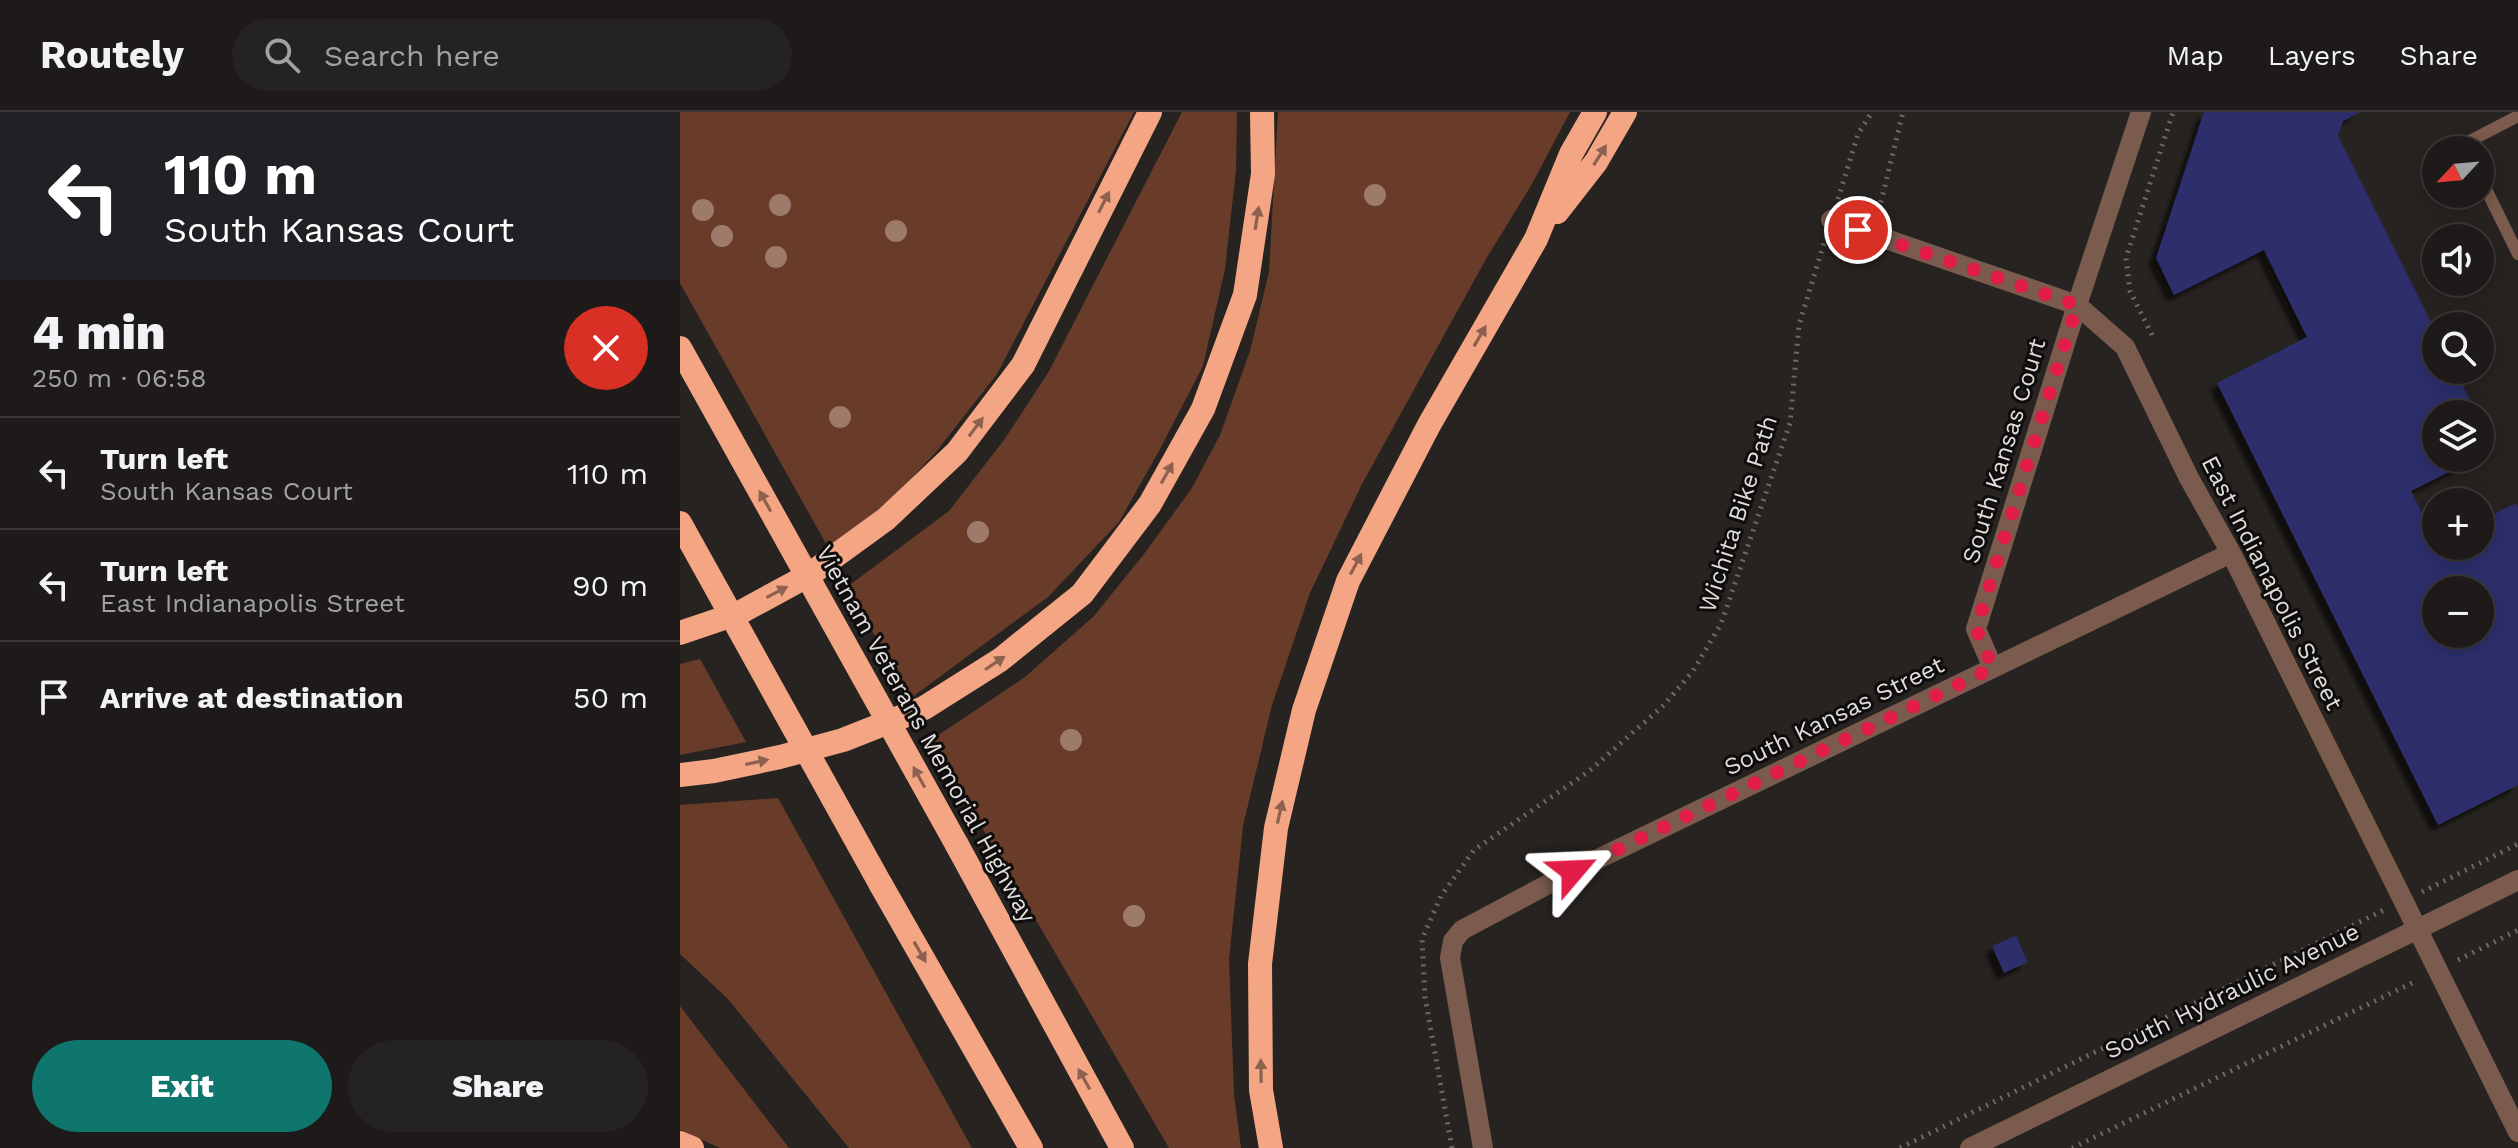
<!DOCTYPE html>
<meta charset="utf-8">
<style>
body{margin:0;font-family:"Work Sans",sans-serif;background:#252322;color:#f1f3f6;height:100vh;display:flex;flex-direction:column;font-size:30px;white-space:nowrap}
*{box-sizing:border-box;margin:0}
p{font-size:26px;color:#a0a1a2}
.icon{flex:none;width:44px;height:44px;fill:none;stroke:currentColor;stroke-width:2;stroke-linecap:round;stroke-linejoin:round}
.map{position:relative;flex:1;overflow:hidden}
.side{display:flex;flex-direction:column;background:#1d1a19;width:680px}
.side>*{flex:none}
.guide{background:#202124;color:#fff;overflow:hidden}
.needle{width:52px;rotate:244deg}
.fabs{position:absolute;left:1742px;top:24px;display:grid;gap:16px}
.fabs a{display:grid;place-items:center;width:72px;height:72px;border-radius:50%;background:#1d1a19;box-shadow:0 4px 20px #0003,0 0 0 2px #3b3838;font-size:40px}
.pin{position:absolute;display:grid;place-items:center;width:68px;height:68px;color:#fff;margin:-34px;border:4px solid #fff;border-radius:50%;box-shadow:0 2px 8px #0007}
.me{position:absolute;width:88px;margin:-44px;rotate:64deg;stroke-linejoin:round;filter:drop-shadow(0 0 6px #0008)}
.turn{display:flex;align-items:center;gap:28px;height:168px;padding:0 32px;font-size:36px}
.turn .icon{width:104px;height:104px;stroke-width:2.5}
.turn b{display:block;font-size:56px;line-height:68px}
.round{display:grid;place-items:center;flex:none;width:84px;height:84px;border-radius:42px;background:#252322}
.headline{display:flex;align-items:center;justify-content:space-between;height:136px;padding:0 32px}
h1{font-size:48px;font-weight:800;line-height:60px}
.primary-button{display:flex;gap:16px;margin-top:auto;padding:16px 32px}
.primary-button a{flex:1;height:92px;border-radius:48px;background:#0f766e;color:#fff;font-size:32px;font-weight:800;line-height:92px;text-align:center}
.primary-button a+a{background:#252322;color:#f1f3f6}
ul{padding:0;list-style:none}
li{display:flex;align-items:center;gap:24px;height:112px;padding:0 32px;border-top:2px solid #3b3838}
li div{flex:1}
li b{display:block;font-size:30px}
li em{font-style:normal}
header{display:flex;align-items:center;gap:48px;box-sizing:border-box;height:112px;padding:0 40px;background:#1d1a19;border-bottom:2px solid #3b3838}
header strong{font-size:38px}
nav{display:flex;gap:44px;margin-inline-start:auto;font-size:28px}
.search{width:560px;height:72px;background:#252322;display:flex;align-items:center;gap:20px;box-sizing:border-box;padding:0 28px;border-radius:44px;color:#a0a1a2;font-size:30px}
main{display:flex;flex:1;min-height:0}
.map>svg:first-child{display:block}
.green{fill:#693c29}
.building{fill:#2e2e6c;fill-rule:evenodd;filter:url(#shadow)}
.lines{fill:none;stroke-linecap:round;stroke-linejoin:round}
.path{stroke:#6c6967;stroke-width:5;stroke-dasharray:2 6;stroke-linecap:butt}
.service{stroke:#7a5b4d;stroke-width:12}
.minor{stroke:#7a5b4d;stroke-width:20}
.tertiary{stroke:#7a5b4d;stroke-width:20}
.motorway{stroke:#f4a584;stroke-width:24}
.motorway-bridge{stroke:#f4a584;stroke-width:24}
.tree{fill:#9e7a6a}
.oneway{fill:#8c614e}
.route{stroke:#e11d48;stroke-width:14;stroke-dasharray:0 25.2}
.labels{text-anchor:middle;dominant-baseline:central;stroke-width:6;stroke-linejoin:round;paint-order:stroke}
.street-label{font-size:24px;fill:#dfdcdb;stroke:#0e0d0c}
</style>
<header>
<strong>Routely</strong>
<div class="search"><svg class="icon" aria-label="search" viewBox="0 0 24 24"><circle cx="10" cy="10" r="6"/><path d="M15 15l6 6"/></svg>Search here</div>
<nav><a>Map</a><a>Layers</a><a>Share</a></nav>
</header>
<main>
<section class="side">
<div class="guide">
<div class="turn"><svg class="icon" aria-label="left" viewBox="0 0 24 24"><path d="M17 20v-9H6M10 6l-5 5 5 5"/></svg><div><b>110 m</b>South Kansas Court</div></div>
</div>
<div class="headline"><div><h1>4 min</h1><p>250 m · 06:58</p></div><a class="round" style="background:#d93025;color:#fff"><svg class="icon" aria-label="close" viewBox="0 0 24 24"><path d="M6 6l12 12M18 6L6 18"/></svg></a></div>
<ul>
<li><svg class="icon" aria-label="left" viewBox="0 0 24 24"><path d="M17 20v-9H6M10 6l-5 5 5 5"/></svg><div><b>Turn left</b><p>South Kansas Court</p></div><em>110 m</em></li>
<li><svg class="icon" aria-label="left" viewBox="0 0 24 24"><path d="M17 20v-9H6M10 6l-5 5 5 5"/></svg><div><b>Turn left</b><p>East Indianapolis Street</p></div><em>90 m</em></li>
<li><svg class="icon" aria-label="arrive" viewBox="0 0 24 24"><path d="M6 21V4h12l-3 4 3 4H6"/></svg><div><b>Arrive at destination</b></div><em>50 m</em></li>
</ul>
<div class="primary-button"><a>Exit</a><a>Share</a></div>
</section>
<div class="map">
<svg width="1838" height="1036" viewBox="0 0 1838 1036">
<defs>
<filter id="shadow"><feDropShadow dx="-7" dy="7" stdDeviation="2" flood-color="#0009"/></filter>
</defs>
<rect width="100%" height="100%" fill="#272321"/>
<path class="green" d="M0,0H454L317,262L256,340L211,388L149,437L0,171Z
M502,0H557L556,58L545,157L523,254L480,337L439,410L368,485L231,586L167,475L269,399L324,328L368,261Z
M598,0H890L852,72L806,147L682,372L630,481L592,593L563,714L549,847L554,983L561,1036H489L251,628L345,565L414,504L464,442L512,376L540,323L570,239L589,160Z
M20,547L66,630L0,643V552Z
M98,686L292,1036H169L48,887L0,842V693Z
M0,894L109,1036H40L0,1018Z"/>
<path class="building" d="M1524,0H1680L1663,9L1658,24L1756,220V258H1775L1797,302H1756V346H1797L1731,379L1756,428V434H1800V409L1836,391L1838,396V673L1758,713L1537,271L1627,225L1584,138L1494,183L1476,146ZM1756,478H1800V522H1756Z
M1800,308L1815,337L1800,345Z
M1336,824L1348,850L1324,861L1312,834Z"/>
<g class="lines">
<path class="path" d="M1158,87L1178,22L1192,0
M1199,98L1223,0
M1472,223L1450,179L1446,146L1493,0
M1742,780L1838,732
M1778,848L1838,818
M772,1036L745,885L742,827L761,784L794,738L908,660L984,593L1013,559L1041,512L1110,311L1119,213L1144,131
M1220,1036L1704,798
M1392,1036L1736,869"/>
<path class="service" d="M1787,38L1784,32L1838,4
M1800,65L1838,142"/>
<path class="minor" d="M1151,108L1397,193L1445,235L1509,366L1551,441L1838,1020
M1313,556L1296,517L1397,193L1461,0
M803,1036L770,846L773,829L782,818L893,759L1551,441"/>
<path class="tertiary" d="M1290,1036L1838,768"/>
<path class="motorway" d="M877,100L916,50L945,0
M0,521L59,501L129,463L206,407L277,340L343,253L470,0
M0,663L34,659L100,645L163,628L244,596L320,548L402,482L470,392L523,297L565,183L583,62L582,0
M277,733L442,1036
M201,773L351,1036
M0,1031L12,1036
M591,1036L581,978L580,852L596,716L624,598L668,469L749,313L856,127L891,42L915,0"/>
<path class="motorway-bridge" d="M0,236L277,733
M0,411L201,773"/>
</g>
<g class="tree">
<circle cx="695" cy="83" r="11"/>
<circle cx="100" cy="93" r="11"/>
<circle cx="23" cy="98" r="11"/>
<circle cx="216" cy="119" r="11"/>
<circle cx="42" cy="124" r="11"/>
<circle cx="96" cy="145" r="11"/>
<circle cx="160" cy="305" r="11"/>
<circle cx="298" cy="420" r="11"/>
<circle cx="391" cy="628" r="11"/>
<circle cx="454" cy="804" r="11"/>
</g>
<defs><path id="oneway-solid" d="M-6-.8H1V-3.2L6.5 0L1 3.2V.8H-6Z" transform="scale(2)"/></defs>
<g class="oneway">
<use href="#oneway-solid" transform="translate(920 43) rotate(-58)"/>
<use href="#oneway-solid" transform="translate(424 90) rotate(-63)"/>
<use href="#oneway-solid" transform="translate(577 106) rotate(-81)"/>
<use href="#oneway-solid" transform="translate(800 224) rotate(-60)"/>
<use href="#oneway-solid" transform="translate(296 315) rotate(-53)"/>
<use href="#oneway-solid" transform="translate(487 361) rotate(-61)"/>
<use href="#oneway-solid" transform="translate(85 389) rotate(-119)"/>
<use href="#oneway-solid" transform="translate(676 452) rotate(-62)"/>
<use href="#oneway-solid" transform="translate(97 480) rotate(-28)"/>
<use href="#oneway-solid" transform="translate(315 551) rotate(-34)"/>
<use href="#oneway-solid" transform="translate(77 650) rotate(-12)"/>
<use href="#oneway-solid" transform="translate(239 665) rotate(-119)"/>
<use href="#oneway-solid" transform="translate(600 700) rotate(-77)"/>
<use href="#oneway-solid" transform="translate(240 840) rotate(60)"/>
<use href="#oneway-solid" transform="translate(581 959) rotate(-91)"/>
<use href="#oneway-solid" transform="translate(404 967) rotate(-119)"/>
</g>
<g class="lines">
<path class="route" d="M893,759L1313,556L1296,517L1397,193L1178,118"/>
</g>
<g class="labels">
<g class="street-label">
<text transform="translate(1324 339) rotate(-73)">South Kansas Court</text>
<text transform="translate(1058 402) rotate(-72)">Wichita Bike Path</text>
<text transform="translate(1592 471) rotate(63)">East Indianapolis Street</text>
<text transform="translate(1154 604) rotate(-26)">South Kansas Street</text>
<text transform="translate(246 622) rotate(61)">Vietnam Veterans Memorial Highway</text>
<text transform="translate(1552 879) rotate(-26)">South Hydraulic Avenue</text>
</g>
</g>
</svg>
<div class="fabs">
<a><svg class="needle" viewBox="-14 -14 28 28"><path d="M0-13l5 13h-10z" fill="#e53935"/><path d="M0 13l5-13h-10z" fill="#a0a1a2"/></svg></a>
<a><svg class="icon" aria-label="sound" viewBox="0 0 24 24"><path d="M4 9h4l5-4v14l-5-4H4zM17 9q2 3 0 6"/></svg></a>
<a><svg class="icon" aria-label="search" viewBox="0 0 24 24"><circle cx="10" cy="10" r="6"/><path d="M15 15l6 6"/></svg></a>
<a><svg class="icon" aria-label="layers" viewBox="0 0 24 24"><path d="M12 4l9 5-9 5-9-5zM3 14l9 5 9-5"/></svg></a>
<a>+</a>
<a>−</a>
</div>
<div class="pin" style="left:1178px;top:118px;background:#d93025"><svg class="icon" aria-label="arrive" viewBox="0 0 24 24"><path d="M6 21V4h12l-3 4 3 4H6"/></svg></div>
<svg class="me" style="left:893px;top:759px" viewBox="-20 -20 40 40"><path d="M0-17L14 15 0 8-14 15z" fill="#e11d48" stroke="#fff" stroke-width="4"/></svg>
</div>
</main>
